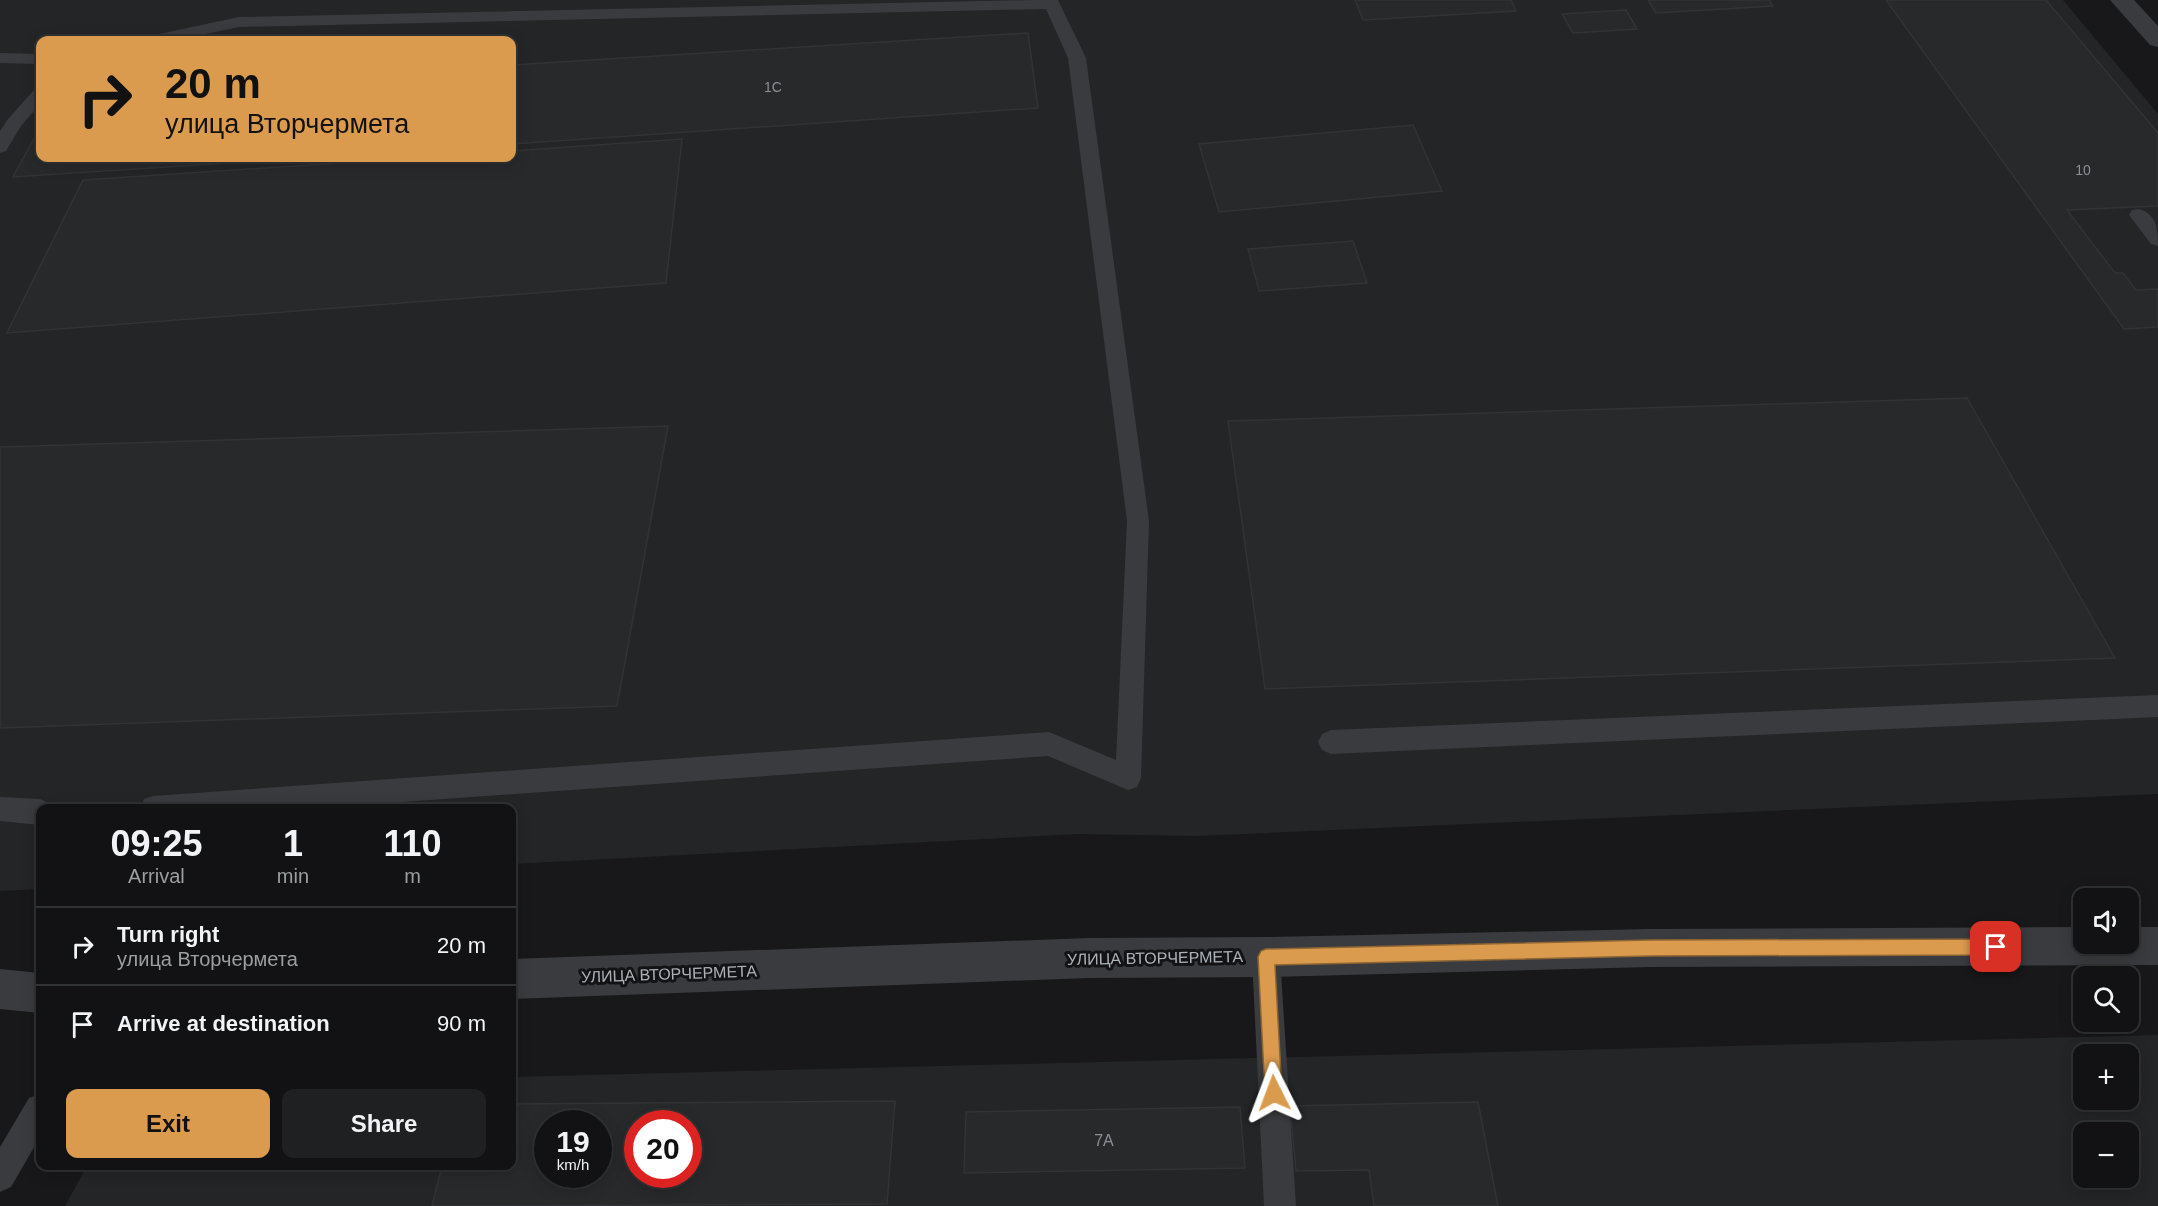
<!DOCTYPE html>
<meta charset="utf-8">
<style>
body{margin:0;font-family:Arial,sans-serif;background:#1f2022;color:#f1f3f6;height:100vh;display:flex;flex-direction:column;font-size:22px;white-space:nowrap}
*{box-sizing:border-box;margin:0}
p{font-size:20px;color:#9c9ea0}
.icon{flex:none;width:33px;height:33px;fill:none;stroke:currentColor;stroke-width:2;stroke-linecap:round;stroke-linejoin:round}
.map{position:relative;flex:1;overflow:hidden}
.drawer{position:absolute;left:36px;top:804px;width:480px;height:366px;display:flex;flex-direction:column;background:#121214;border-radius:12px;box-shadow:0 3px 15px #0003,0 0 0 2px #313234}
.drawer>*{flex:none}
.banner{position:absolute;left:36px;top:36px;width:480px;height:126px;border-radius:12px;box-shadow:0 3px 15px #0003,0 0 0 2px #313234;background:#db9b4f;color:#111;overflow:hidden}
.tools{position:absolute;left:2073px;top:888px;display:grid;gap:12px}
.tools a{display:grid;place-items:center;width:66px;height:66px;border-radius:12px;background:#121214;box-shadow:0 3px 15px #0003,0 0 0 2px #313234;font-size:30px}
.speed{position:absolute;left:534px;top:1110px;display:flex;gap:12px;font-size:30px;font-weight:700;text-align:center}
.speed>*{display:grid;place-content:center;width:78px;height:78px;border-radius:50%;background:#121214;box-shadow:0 3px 15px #0003,0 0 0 2px #313234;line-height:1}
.speed small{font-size:15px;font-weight:400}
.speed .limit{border:9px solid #d22;background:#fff;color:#111}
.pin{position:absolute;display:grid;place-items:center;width:51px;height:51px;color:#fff;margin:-26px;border-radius:12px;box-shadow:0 3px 9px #0006}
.me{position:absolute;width:66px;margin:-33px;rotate:357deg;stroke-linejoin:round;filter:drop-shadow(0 0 4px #0008)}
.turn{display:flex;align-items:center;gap:21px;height:126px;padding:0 30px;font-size:27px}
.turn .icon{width:78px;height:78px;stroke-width:2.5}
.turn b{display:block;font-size:42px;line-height:51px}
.eta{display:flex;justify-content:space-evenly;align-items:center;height:102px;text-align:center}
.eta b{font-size:36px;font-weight:700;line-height:42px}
.primary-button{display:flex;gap:12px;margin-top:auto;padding:12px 30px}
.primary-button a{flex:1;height:69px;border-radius:12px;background:#db9b4f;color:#111;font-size:24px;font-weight:700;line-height:69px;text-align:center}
.primary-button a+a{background:#1f2022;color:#f1f3f6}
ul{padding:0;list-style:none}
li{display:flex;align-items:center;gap:18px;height:78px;padding:0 30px;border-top:2px solid #313234}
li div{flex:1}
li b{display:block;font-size:22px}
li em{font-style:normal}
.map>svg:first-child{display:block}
.built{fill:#242527;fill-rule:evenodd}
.building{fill:#28292b;stroke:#323336;stroke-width:1.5;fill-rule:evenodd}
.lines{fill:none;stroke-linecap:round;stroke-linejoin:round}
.service{fill:#3a3b3e;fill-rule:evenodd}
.minor{fill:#3a3b3e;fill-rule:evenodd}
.route{fill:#db9b4f;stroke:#8e6533;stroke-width:1.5}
.labels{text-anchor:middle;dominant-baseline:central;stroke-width:6;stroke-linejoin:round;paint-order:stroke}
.number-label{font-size:14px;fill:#8b8f95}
.street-label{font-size:16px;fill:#acb1b8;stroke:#131315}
.near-number-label{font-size:16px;fill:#8b8f95}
</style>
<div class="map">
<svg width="2158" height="1206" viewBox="0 0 2158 1206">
<rect width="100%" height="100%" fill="#18181a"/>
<path class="built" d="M0,0H2063L2158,114V794L1195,836L1079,834L512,864V808H40V889L0,891ZM40,40H512V158H40Z
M2158,1035V1206H65L87,1166H512V1077ZM2084,1054H2128V1100H2084ZM548,1124H598V1174H548ZM638,1124H688V1174H638ZM2084,1132H2128V1178H2084Z"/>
<path class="building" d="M1355,0H1511L1516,11L1363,20Z
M1648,0H1769L1773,6L1656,13Z
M1886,0H2046L2158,133V206L2067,210L2115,273H2123L2136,290L2158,289V327L2124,329Z
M1626,10L1637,29L1573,33L1562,14Z
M1028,33L1038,108L512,144V65Z
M1413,125L1442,191L1219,212L1199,144Z
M40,127V158H304L13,177Z
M682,139L666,283L7,333L83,180L417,158H512V151Z
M1353,241L1367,283L1259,291L1248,249Z
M1967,398L2115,658L1265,689L1228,421Z
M668,426L617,706L0,728V447Z
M895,1101L887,1204L432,1206L442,1166H512V1104ZM548,1124H598V1174H548ZM638,1124H688V1174H638Z
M1478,1102L1498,1206H1374L1369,1170L1296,1171L1290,1106Z
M1240,1107L1245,1168L964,1173L966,1112Z"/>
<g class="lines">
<path class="service" d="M1035,0H1058L1086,58L1149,521L1141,778L1137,787L1128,790L1048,756L318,808H140L144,799L153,796L1049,732L1116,760L1127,521L1068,58L1046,9L239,27L177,40H148L150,36L239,17Z
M0,53L40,54V64L0,63Z
M40,88V104L21,126L6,151L0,153V131L8,119L34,90Z
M2139,209C2157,214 2158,230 2158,246L2151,244L2129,215L2132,210Z
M2158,695V717L1331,754L1322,750L1318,742L1322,734L1331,730Z
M0,797L40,799L49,803L52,808H40V825L0,821Z
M1266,943L1276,947L1280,957L1296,1206H1264L1252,957L1256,947Z
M40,1094V1137L11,1187L0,1192V1147L29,1098Z"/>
<path class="minor" d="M2110,0H2134L2158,26V47L2150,45Z
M2084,927V944H2128V927H2158V965L1650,967L1266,977L1088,978L512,999V959L1088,938L1266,937L1650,929Z
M0,969L40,973V1013L0,1009Z"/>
</g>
<path class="route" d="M1996,939L2002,941L2004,947L2002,952L1996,955L1650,956L1275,965L1282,1093L1280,1099L1274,1101L1268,1099L1265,1093L1258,957L1261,951L1266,949L1650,940Z"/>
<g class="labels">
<g class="number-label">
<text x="773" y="87">1С</text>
<text x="2083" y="170">10</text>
</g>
<g class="street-label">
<text transform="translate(1155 958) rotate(-1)">УЛИЦА ВТОРЧЕРМЕТА</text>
<text transform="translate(669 974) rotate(-2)">УЛИЦА ВТОРЧЕРМЕТА</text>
</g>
<g class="near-number-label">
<text x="1104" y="1140">7А</text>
</g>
</g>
</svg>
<div class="tools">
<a><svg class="icon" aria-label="sound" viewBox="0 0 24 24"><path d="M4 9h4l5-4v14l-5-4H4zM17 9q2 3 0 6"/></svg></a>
<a><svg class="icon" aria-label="search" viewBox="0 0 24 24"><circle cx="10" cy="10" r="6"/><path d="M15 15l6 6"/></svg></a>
<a>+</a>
<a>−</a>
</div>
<div class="speed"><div>19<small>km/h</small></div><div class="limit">20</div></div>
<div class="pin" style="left:1996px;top:947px;background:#d93025"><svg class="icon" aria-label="arrive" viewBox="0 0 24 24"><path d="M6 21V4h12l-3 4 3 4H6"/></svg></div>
<svg class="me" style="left:1274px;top:1093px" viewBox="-20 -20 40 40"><path d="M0-17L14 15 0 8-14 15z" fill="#db9b4f" stroke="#fff" stroke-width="4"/></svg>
<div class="banner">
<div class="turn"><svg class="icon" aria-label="right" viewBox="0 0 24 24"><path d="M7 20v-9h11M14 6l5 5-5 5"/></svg><div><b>20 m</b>улица Вторчермета</div></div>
</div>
<section class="drawer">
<div class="eta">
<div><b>09:25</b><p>Arrival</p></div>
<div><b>1</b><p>min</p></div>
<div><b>110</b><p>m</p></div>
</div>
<ul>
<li><svg class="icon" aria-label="right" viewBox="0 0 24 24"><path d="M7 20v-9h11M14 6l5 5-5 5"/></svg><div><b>Turn right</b><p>улица Вторчермета</p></div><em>20 m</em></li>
<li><svg class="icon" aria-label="arrive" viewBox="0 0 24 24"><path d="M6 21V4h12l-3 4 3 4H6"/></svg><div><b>Arrive at destination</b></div><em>90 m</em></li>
</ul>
<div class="primary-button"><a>Exit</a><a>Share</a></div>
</section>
</div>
